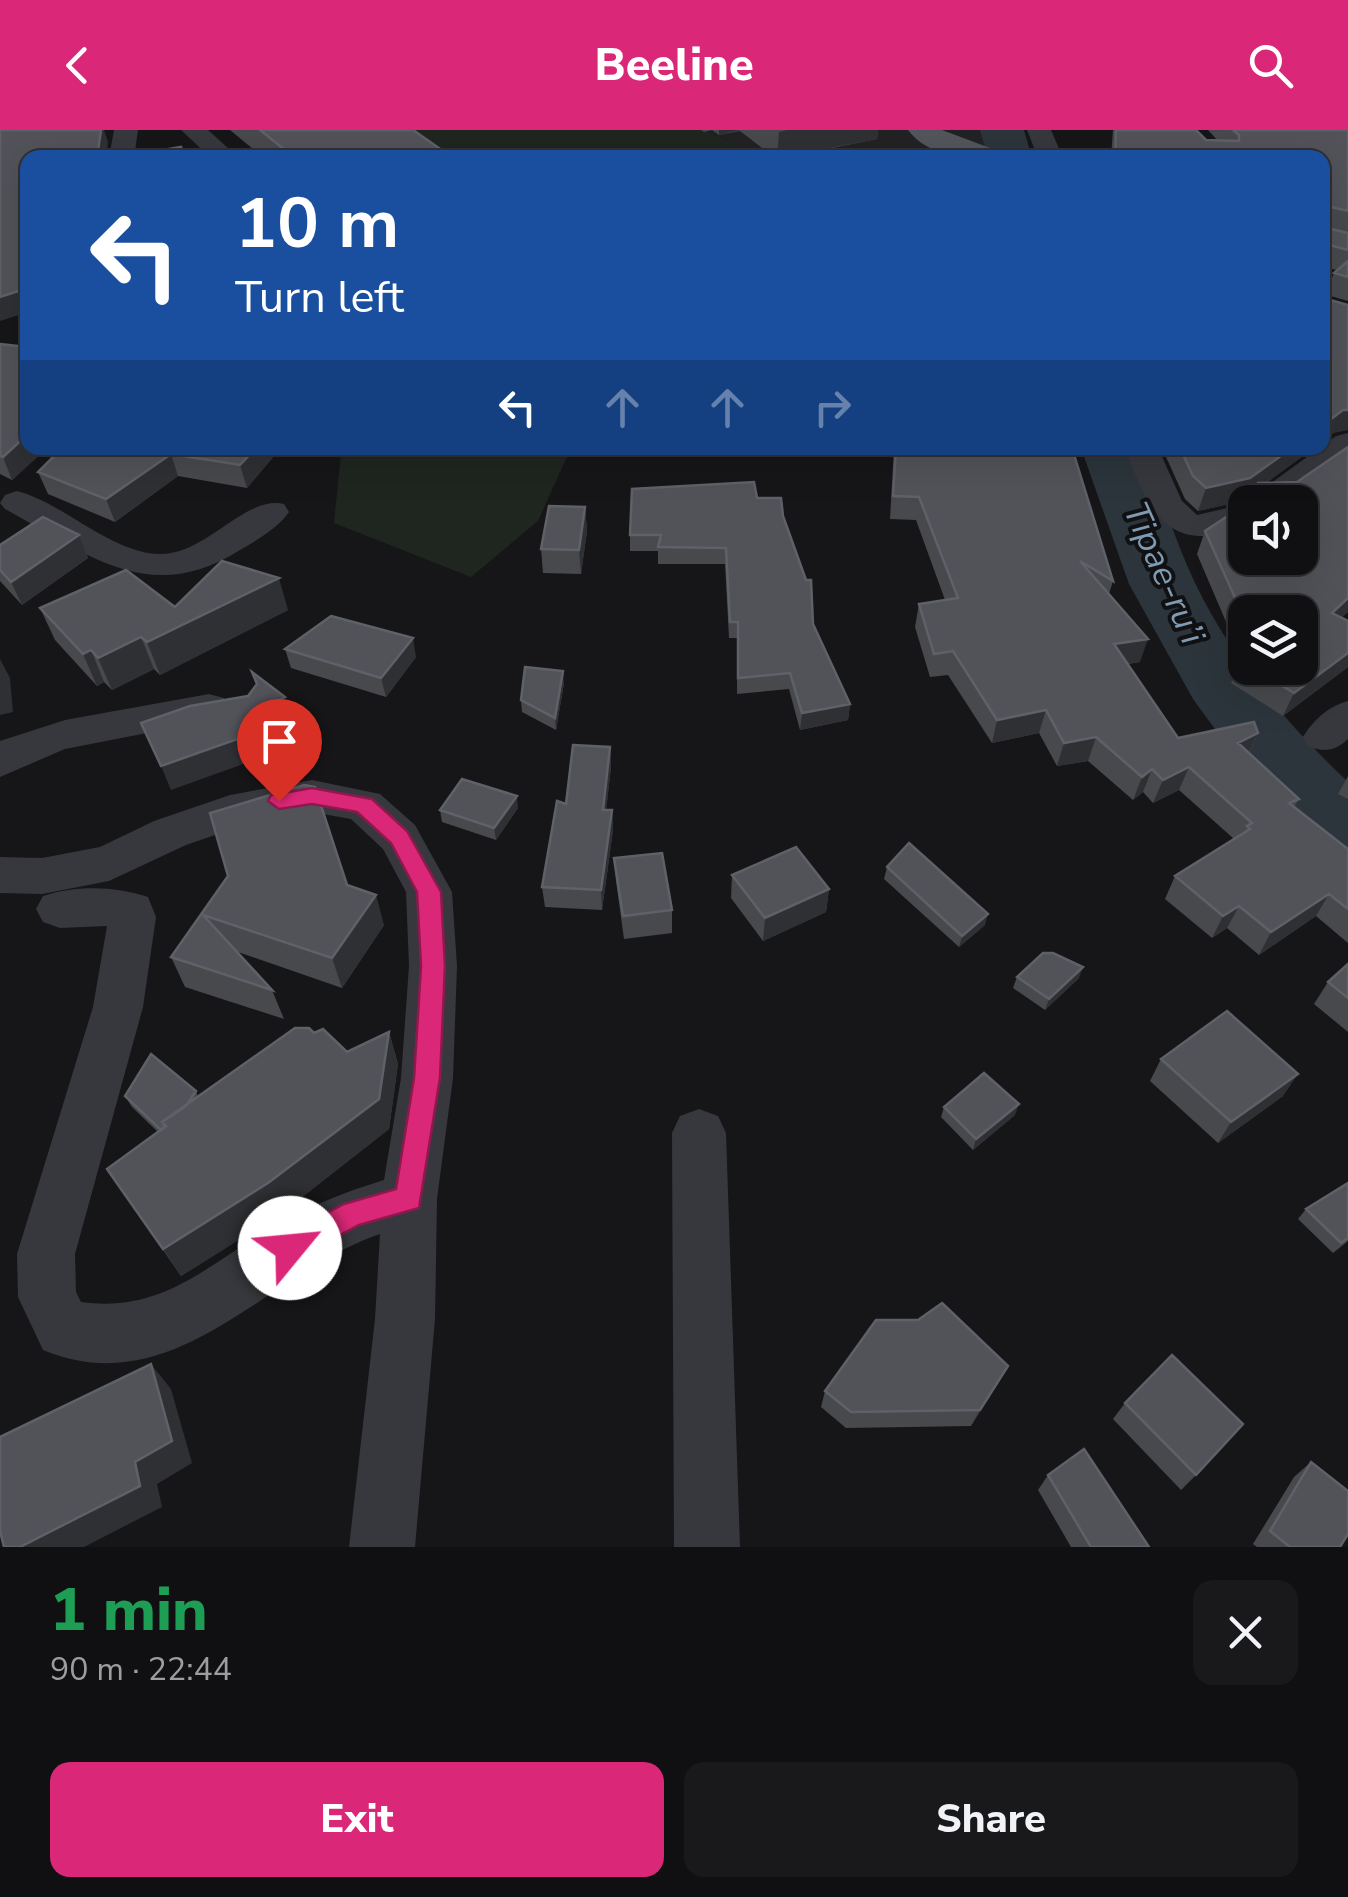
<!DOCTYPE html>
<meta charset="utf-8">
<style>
body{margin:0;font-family:"Nunito Sans",sans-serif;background:#19191b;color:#f1f3f6;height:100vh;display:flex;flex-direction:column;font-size:38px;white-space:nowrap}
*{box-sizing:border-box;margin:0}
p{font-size:32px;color:#9c9d9f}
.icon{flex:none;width:55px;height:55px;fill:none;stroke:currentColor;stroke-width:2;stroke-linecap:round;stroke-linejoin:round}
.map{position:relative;height:1417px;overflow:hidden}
.panel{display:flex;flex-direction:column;background:#101012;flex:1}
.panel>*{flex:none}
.hud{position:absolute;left:20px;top:20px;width:1310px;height:305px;border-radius:20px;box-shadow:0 10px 40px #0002,0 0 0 2px #303032;background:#1a4fa0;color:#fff;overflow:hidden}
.tools{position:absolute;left:1228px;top:355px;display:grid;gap:20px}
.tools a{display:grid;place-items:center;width:90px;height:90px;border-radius:20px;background:#101012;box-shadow:0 10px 40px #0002,0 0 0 2px #303032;font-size:50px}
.pin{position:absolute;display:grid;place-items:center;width:85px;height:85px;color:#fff;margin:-102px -42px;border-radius:50% 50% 50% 0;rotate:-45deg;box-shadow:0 0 10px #0007}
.pin .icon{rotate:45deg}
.me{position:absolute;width:110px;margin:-55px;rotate:62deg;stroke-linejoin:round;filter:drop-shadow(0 0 8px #0008)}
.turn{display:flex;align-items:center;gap:35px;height:210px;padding:0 50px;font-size:45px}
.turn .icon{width:130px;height:130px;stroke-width:2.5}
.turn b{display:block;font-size:70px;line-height:85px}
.lanes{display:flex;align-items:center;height:95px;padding:0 50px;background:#0003;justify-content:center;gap:50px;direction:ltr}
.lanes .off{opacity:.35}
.round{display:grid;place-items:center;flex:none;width:105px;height:105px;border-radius:20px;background:#19191b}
.headline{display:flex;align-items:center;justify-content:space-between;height:170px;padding:0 50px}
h1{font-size:60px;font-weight:800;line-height:75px;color:#1e9e55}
.cta{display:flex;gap:20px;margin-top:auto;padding:20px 50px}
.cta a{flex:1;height:115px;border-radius:20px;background:#db2777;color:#fff;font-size:40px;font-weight:800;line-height:115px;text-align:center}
.cta a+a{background:#19191b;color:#f1f3f6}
header{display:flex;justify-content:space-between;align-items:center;height:130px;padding:0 50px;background:#db2777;color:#fff;font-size:45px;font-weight:800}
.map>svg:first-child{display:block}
.built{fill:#222225}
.green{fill:#1e261f}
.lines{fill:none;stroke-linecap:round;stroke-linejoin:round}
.river{fill:#2c353c;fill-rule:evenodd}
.minor{fill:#37383d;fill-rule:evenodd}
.major{fill:#53555c;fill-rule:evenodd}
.wall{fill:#47494d;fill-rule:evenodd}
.shaded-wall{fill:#2f3033}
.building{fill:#525359;stroke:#5f6168;stroke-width:2.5}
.route{fill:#db2777;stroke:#8e194d;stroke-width:2.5}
.labels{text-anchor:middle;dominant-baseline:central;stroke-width:8;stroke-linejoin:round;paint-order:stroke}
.water-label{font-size:35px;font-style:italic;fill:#7f9bb3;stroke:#111113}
</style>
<header><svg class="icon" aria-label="back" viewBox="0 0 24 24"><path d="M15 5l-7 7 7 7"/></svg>Beeline<svg class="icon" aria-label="search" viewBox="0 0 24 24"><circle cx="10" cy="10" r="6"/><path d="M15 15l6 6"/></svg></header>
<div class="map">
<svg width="1348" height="1417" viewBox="0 0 1348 1417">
<rect width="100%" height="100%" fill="#161618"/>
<path class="built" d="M706,0H1002L1010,27H759Z"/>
<path class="green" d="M405,0H706L759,27H432Z
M333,318H571L538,391L471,447L334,393L341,324Z"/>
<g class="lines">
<path class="river" d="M980,0H1024L1032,28H988Z
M1081,318H1141C1161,362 1174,409 1195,453C1232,530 1287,594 1348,652V727L1320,718L1294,694L1242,636L1193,569L1129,454Z"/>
<path class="minor" d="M114,0H138L134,28H109Z
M181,0H208L239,28H211Z
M1027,0H1051L1063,28H1038Z
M1348,303V328L1285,372H1245L1336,306Z
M1125,318H1158L1182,371L1197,385L1245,374V397C1167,426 1149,382 1125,318Z
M17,361C63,373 110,422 158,424C206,426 244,365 284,374L289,382C278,398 257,410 240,420C149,478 86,423 5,379L0,373L5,365Z
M209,564L224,568L230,578L224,588L65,619L0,647V611L65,590Z
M1348,571V609C1335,621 1326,622 1309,617L1303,607C1313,590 1329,576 1348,571Z
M312,650L380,664L415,695L452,762L457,836L453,948L437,1069L435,1189L415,1417H349L375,1189L380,1104C265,1143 176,1275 43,1220L18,1167L17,1124L93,877L107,796L60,798L43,792L36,779L43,766C76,755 115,756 148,767L156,787L143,877L75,1124L76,1162L81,1172C163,1183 206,1136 270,1098C306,1077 345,1062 384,1050L401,948L409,836L406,762L383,719L351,689L312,682L250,693L186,715L109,751L42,764L0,763V727L42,728L100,717L154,691L230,665Z
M699,979L718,986L726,1003L740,1417H674L672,1003L680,986Z"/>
<path class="major" d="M908,0H942L998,21L1002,28C969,28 930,29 908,0Z"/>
</g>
<path class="wall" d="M230,0H413L453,28H264Z
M701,0H878L877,9L784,28H775L740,1L719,5L712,0L704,2Z
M1113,0H1196L1206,10L1218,11L1208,0H1348V171L1327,165L1334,303L1327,160L1334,143L1337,140L1322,137V28H1111Z
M0,214L28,318H47L12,350L0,344Z
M1348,317V482L1342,487L1348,491V537L1283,586L1231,553L1242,529L1197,424L1205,401L1231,384L1245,380V428H1300V372H1250L1254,362L1242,371L1198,381L1185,369L1162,318H1314L1266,353L1297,352ZM1245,482H1300V538H1245Z
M62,318H278L279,320L247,358L178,346L115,392L48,364L38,342Z
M894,318H1072L1113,451L1109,464L1140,532L1128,534L1178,608L1258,603L1249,623L1299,669L1294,677L1348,719V813L1316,786L1259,825L1227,798L1212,808L1165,769L1175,746L1234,709L1179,660L1153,673L1143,662L1133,670L1088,631L1057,636L1039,603L992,613L948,545L930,547L915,497L919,474L945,470L916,390L890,389Z
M757,368L783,386L813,494L850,574L848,590L800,600L789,559L737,564V508H729L725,434H658V421H630V405Z
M585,377L587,401L581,444L543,443L541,419Z
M79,405L88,428L22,475L0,451V415Z
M175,477L288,480L160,545L154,539L112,560L104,552L97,556L55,510L40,478Z
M285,519L416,527L386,567L291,538Z
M564,553L556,600L522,582L521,570Z
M610,617L611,637L606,680H612L613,700L602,780L545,777L542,757L566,674Z
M1348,646V669L1338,664Z
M518,678L496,710L442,692L440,680Z
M614,728L672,780V803L624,809L616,751Z
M887,737L985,795L959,817L884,749Z
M732,745L829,759L826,782L763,811L731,768Z
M228,746L347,755L384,795L342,858L238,822L272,860L284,889L185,857L171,827Z
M1348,834V902L1314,874L1328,852Z
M1017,847L1079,848L1045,880L1013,858Z
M389,902L398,934L389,999L283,1082L181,1146L107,1039L158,1002L132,977L125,966L196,961L198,967L314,903L347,922Z
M1161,929L1283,966L1218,1013L1150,951Z
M944,977L1015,985L973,1020L941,987Z
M1348,1053V1111L1333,1123L1298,1089L1306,1079Z
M1008,1236L971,1296L846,1298L821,1277L825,1261Z
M1125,1273L1196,1345L1181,1360L1113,1289Z
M1311,1332L1340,1417H1257L1253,1414L1294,1347Z
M1048,1345L1149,1417H1071L1038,1360Z"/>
<path class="shaded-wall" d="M101,0H104L108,12L106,28H97Z
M719,0H740L719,5Z
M787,0H878L877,9L777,28L779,2Z
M28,158V182L0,191V167Z
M1343,280H1348V300L1334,303L1322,311V296Z
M28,304V318H47L12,350L3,327Z
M256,318H278L279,320L247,358L240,335Z
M1292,318H1314L1257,359L1258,353L1254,362L1242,371L1198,381L1206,358Z
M171,324L178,346L115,392L106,369Z
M585,377L587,401L581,444L579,420Z
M79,405L88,428L22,475L11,452Z
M279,448L288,480L160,545L147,512Z
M1348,468V482L1321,506L1332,483Z
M141,507L154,539L112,560L98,528Z
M413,508L416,527L386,567L381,548Z
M1148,509L1140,532L1107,537L1114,514Z
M91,520L104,552L97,556L83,524Z
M1348,523V537L1283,586L1294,563Z
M0,529L10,548L13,582L0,585Z
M563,541L564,553L556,600L555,588Z
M285,567L292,591L268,603L274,623L171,660L161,636L258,581Z
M850,574L848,590L800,600L802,583Z
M1046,580L1039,603L992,613L997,590Z
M1258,603L1247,626L1238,613Z
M1096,607L1088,631L1057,636L1064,613Z
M610,617L611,637L604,700L603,680Z
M1189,637L1179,660L1153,673L1163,650Z
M1152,639L1143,662L1133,670L1142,647Z
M517,666L518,678L496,710L494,698Z
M612,680L613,700L602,780L601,760Z
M829,759L826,782L763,811L765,788Z
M1329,764L1316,786L1259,825L1271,802Z
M376,765L384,795L342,858L332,828Z
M1239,776L1227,798L1212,808L1223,786Z
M988,784L985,795L959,817L962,806Z
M1083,837L1079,848L1045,880L1049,869Z
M389,902L398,934L389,999L283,1082L181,1146L163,1119Z
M1298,944L1283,966L1218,1013L1231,992Z
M1019,974L1015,985L973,1020L976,1009Z
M151,1234L171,1259L192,1333L157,1354L162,1377L84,1417H20L135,1332Z
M1008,1236L999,1252L971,1296L980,1280Z"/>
<path class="building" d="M0,0H101L97,28H28V158L0,167Z
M260,0H413L453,28H295Z
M1116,0H1196L1206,10L1239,11V5L1233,0H1348V81L1327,76V98L1348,103V120L1322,113V28H1115Z
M181,17L186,28H117Z
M1348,131V147L1334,143Z
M1326,148L1327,169L1348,175V280H1343L1322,296V152Z
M0,214L28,217V304L3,327L0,326Z
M1348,317V468L1332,483L1348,491V523L1294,563L1253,538H1300V482H1245V490L1205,401L1231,384L1245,380V428H1300V372H1257L1258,353L1297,352Z
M62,318H256L240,335L171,324L106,369L38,342Z
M896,318H1072L1113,451L1080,431L1148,509L1114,514L1178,608L1254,592L1258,603L1238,613L1299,669L1289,673L1348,719V779L1329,764L1271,802L1239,776L1223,786L1175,746L1250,699L1247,696L1252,693L1189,637L1163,650L1152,639L1142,647L1096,607L1064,613L1046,580L997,590L953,521L934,524L919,474L958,468L919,367L893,366Z
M1180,318H1292L1250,348L1206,358L1193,346Z
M754,352L757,368H781L783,386L806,450H811L813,494L850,574L802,583L790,543L738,548V492H730L726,418L658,417L661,405H630L632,359Z
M549,376L585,377L579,420L541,419Z
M43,387L79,405L11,452L0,440V415Z
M222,431L279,448L147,512L141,507L98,528L91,520L83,524L40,478L126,440L175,477Z
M331,486L413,508L381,548L285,519Z
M525,537L563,541L555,588L521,570Z
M252,542L285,567L258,581L266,599L161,636L141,593L190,576L248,566L257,554Z
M573,615L610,617L603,680H612L601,760L542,757L557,671L566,674Z
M462,649L517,666L494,698L440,680Z
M304,655L315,657L347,755L376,765L332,828L203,785L272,860L171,827L228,746L210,683Z
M909,713L988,784L962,806L887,737Z
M796,717L829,759L765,788L732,745Z
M662,723L672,780L623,786L614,728Z
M1043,823H1053L1083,837L1049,869L1017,847Z
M1348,834V868L1328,852Z
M1227,881L1298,944L1231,992L1161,929Z
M295,898H309L314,903L323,899L347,922L389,902L379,969L268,1053L163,1119L107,1039L166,996L162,992Z
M151,924L196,961L186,976L162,992L165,997L161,1000L125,966Z
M984,943L1019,974L976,1009L944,977Z
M1348,1053V1108L1341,1113L1306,1079Z
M942,1173L1008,1236L980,1280L851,1282L825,1261L876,1190H918Z
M1172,1225L1243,1294L1196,1345L1125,1273Z
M151,1234L172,1311L135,1332L140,1356L20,1417H4L0,1401V1307Z
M1084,1319L1149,1417H1091L1048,1345Z
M1311,1332L1348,1361V1404L1340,1417H1290L1270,1401Z"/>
<path class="route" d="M312,658L372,669L407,701L441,762L445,836L440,948L419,1078L359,1095L290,1132L280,1127L276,1118L280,1108L344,1074L396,1059L414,948L421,836L417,762L391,713L357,682L312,674L279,679L268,671L271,665Z"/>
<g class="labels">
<g class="water-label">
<text transform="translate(1164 443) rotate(66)">Tipae-ru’i</text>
</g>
</g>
</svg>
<div class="tools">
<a><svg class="icon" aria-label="sound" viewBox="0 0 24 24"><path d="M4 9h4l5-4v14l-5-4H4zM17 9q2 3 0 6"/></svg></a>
<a><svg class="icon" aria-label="layers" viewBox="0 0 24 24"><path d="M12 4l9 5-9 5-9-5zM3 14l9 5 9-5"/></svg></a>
</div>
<div class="pin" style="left:279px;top:671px;background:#d93025"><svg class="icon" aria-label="arrive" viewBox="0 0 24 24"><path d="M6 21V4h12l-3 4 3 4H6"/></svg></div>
<svg class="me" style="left:290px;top:1118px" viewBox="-20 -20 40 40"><circle r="19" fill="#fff"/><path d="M0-13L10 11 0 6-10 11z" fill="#db2777"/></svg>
<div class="hud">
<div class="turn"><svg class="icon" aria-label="left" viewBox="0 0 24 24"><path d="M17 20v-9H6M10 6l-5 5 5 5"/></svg><div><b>10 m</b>Turn left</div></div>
<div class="lanes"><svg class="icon" aria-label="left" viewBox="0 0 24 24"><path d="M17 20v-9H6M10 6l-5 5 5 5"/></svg><svg class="icon off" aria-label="ahead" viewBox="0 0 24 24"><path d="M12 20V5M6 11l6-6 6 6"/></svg><svg class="icon off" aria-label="ahead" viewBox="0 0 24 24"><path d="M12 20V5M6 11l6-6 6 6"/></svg><svg class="icon off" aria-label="right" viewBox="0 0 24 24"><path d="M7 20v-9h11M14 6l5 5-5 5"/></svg></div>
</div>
</div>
<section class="panel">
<div class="headline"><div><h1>1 min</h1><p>90 m · 22:44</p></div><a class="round"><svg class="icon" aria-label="close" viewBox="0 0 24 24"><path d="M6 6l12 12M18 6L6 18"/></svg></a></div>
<div class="cta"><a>Exit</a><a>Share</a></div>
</section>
